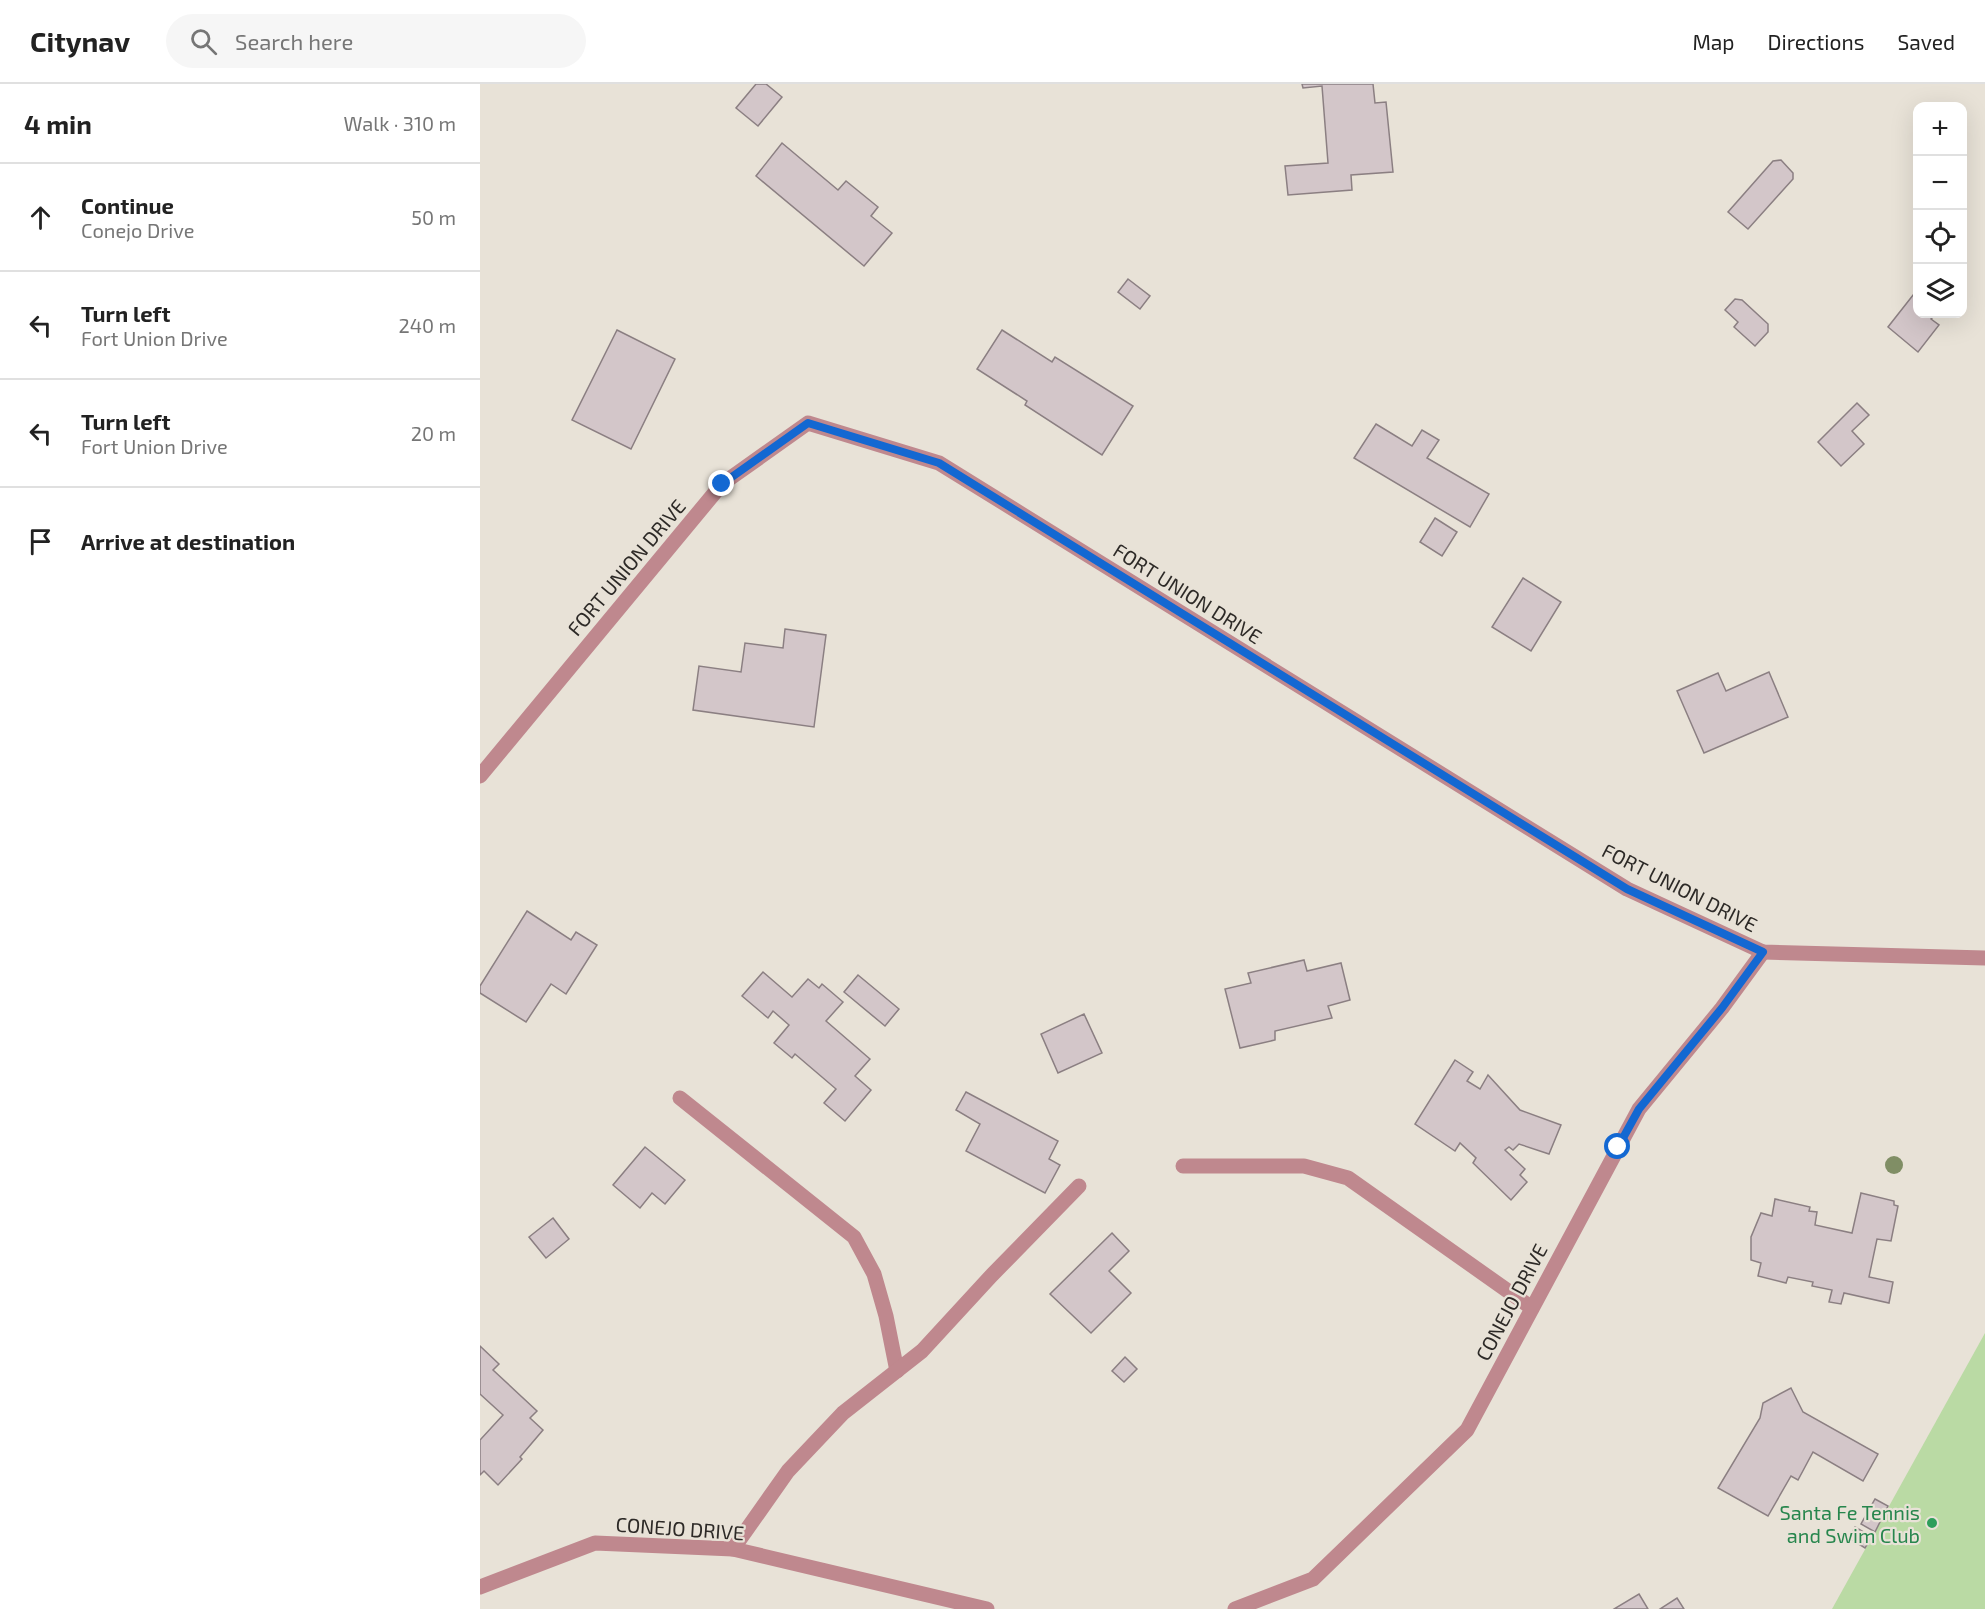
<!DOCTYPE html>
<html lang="en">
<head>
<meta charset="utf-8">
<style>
  :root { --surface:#fff; --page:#f6f6f6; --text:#222; --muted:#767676; --line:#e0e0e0 }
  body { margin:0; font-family:"Exo 2",sans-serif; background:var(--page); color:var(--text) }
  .controls { position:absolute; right:18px; top:18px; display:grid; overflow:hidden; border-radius:12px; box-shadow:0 6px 24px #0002 }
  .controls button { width:54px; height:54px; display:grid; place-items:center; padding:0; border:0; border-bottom:2px solid var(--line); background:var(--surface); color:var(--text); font:30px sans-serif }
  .stop { position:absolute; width:18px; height:18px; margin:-14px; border:4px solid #1368d2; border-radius:50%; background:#fff }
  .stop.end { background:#1368d2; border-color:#fff; box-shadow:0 2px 6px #0008 }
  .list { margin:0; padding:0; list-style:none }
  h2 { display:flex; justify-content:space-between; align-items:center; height:78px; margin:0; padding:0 24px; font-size:26px }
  h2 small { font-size:20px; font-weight:400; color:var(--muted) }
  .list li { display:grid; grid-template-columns:39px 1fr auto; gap:18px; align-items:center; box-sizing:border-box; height:108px; padding:0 24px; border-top:2px solid var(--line) }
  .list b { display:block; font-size:22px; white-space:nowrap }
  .list p { margin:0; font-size:20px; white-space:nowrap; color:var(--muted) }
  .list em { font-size:20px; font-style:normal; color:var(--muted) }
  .icon { flex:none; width:33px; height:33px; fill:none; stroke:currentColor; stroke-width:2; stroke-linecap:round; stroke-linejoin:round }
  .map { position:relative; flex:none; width:1505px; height:1525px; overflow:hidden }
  header { display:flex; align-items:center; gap:36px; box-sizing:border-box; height:84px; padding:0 30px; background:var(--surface); border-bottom:2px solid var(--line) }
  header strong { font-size:28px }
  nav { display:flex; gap:33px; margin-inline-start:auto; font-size:21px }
  .search { width:420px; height:54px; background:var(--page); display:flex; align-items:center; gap:15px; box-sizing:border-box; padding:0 21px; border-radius:33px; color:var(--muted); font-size:22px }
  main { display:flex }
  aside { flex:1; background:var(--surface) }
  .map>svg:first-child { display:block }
</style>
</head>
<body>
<header>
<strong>Citynav</strong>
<div class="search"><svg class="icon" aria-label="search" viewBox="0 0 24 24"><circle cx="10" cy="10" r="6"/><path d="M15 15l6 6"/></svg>Search here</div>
<nav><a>Map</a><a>Directions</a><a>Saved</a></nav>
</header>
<main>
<aside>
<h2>4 min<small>Walk · 310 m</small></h2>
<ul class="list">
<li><svg class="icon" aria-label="ahead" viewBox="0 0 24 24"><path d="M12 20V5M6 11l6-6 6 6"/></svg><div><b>Continue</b><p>Conejo Drive</p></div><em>50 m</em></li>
<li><svg class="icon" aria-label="left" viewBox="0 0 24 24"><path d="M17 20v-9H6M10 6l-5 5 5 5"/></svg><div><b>Turn left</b><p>Fort Union Drive</p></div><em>240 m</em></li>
<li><svg class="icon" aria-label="left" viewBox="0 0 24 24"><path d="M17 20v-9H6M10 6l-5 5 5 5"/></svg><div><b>Turn left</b><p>Fort Union Drive</p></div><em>20 m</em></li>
<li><svg class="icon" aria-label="arrive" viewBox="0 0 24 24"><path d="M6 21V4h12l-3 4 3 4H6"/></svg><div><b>Arrive at destination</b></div></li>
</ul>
</aside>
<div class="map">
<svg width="1505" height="1525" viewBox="0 0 1505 1525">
  <rect width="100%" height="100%" fill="#e8e2d7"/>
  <polygon fill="#badaa4" points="1505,1249 1505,1525 1352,1525"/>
  <g fill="#d3c6c9" stroke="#8b7f82" stroke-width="1.5">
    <polygon points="276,0 286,0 302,13 278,42 256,24"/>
    <polygon points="822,0 893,0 895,19 906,18 913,88 871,91 872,106 808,111 805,82 848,79 842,2 823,4"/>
    <polygon points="302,59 358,106 366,97 398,123 391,132 412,149 384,182 276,92"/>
    <polygon points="1301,76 1313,89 1313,95 1268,145 1248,128 1293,77"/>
    <polygon points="648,195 670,212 660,225 638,208"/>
    <polygon points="1437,206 1438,230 1456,230 1451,235 1459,241 1438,268 1408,243"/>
    <polygon points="1255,215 1262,216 1288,240 1288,248 1275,262 1254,243 1258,238 1245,226"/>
    <polygon points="137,246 195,275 151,365 92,336"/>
    <polygon points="522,246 572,278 575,273 653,322 622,371 545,321 547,317 497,285"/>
    <polygon points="1377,319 1389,331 1372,347 1384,360 1361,382 1338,358"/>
    <polygon points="896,340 932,362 942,346 959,356 947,374 1009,410 990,443 874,374"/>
    <polygon points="955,434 977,448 962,472 940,458"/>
    <polygon points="1043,494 1081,518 1051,567 1012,543"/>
    <polygon points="305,545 346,551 334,643 213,626 219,582 261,588 265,559 303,564"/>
    <polygon points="1289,588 1308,633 1224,669 1197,607 1238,589 1246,607"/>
    <polygon points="47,827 91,856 96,848 117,861 86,910 71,900 46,938 0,909 0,902"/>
    <polygon points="824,876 827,887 861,879 870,916 848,922 852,934 795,947 795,956 760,964 745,905 771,899 768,889"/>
    <polygon points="283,888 312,913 328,895 339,904 342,900 363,918 346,937 390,975 375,992 391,1006 365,1037 344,1019 356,1005 315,970 312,974 294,959 309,941 293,927 288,934 262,912"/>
    <polygon points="378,891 419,925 405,942 364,908"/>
    <polygon points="604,930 622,969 578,989 561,950"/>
    <polygon points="975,976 993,988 987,997 1000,1005 1008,991 1040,1026 1081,1041 1069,1070 1039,1060 1033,1066 1029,1063 1025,1066 1045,1085 1040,1091 1047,1098 1031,1116 993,1079 996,1074 980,1059 975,1067 935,1040"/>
    <polygon points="486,1008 578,1057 569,1075 580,1081 565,1109 486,1067 500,1040 476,1026"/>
    <polygon points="165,1063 205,1096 185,1120 172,1109 160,1124 133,1101"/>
    <polygon points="1381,1109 1414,1117 1414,1121 1418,1122 1411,1157 1397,1155 1389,1193 1413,1198 1409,1219 1364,1209 1361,1220 1349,1218 1352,1206 1332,1202 1333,1198 1308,1193 1306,1199 1278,1192 1281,1179 1271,1176 1271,1153 1281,1129 1292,1132 1295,1115 1330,1123 1329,1127 1337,1128 1335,1141 1372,1149"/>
    <polygon points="73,1134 89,1155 66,1174 49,1153"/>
    <polygon points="632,1149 649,1167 629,1187 651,1209 611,1249 570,1210"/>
    <polygon points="0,1262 19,1280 13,1286 57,1327 50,1334 63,1346 40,1373 42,1375 18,1401 4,1387 0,1391 0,1356 23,1331 0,1310"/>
    <polygon points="645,1273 657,1285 644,1298 632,1287"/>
    <polygon points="1311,1304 1323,1328 1398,1370 1383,1397 1333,1368 1318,1396 1311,1392 1288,1432 1238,1404 1280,1334 1283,1319"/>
    <polygon points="1395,1415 1408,1422 1395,1448 1381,1440"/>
    <polygon points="1375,1443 1392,1453 1385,1464 1369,1454"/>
    <polygon points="1159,1510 1168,1525 1134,1525"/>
    <polygon points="1197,1514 1204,1525 1180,1525"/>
  </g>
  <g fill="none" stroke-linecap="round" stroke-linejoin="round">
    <g stroke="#bf888e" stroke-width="15">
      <polyline points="0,692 242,400 328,339 459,379 1147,805 1283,868 1505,874"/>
      <polyline points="200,1014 374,1153 394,1190 406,1232 417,1287"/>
      <polyline points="703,1082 824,1082 868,1094 1052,1224"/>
      <polyline points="253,1465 308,1387 363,1329 442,1267 512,1191 599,1102"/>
      <polyline points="0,1503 115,1459 253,1465 507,1525"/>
      <polyline points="755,1525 833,1495 987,1346 1159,1025 1242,924 1283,868"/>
    </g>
  </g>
  <circle fill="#808e65" cx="1414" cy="1081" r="9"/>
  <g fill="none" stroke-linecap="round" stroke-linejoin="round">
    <polyline stroke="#1368d2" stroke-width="8" points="242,400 328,339 459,379 1147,805 1283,868 1242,924 1159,1025 1138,1063"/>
  </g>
  <circle fill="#2e9e5b" stroke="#e8e2d7" stroke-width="2" cx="1452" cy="1439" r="6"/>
  <g text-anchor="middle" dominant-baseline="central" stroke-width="4.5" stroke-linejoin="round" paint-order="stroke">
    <g font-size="20" fill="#2d2a27" stroke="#e8e2d7">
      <text transform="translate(146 483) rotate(-50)">FORT UNION DRIVE</text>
      <text transform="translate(708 509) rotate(32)">FORT UNION DRIVE</text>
      <text transform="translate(1200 803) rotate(27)">FORT UNION DRIVE</text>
      <text transform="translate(1031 1218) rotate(-62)">CONEJO DRIVE</text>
      <text transform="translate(200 1444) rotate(4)">CONEJO DRIVE</text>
    </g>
    <g font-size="20" fill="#27864d" stroke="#e8e2d7" text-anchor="end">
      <text x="1440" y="1428">Santa Fe Tennis<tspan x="1440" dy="23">and Swim Club</tspan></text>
    </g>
  </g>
</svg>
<div class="controls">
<button>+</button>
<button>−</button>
<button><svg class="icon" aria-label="locate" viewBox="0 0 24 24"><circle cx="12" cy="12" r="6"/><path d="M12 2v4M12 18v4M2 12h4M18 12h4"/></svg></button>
<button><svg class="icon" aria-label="layers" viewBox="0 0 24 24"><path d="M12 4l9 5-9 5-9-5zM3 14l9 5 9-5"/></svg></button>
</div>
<div class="stop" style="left:1138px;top:1063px"></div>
<div class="stop end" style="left:242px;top:400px"></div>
</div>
</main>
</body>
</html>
